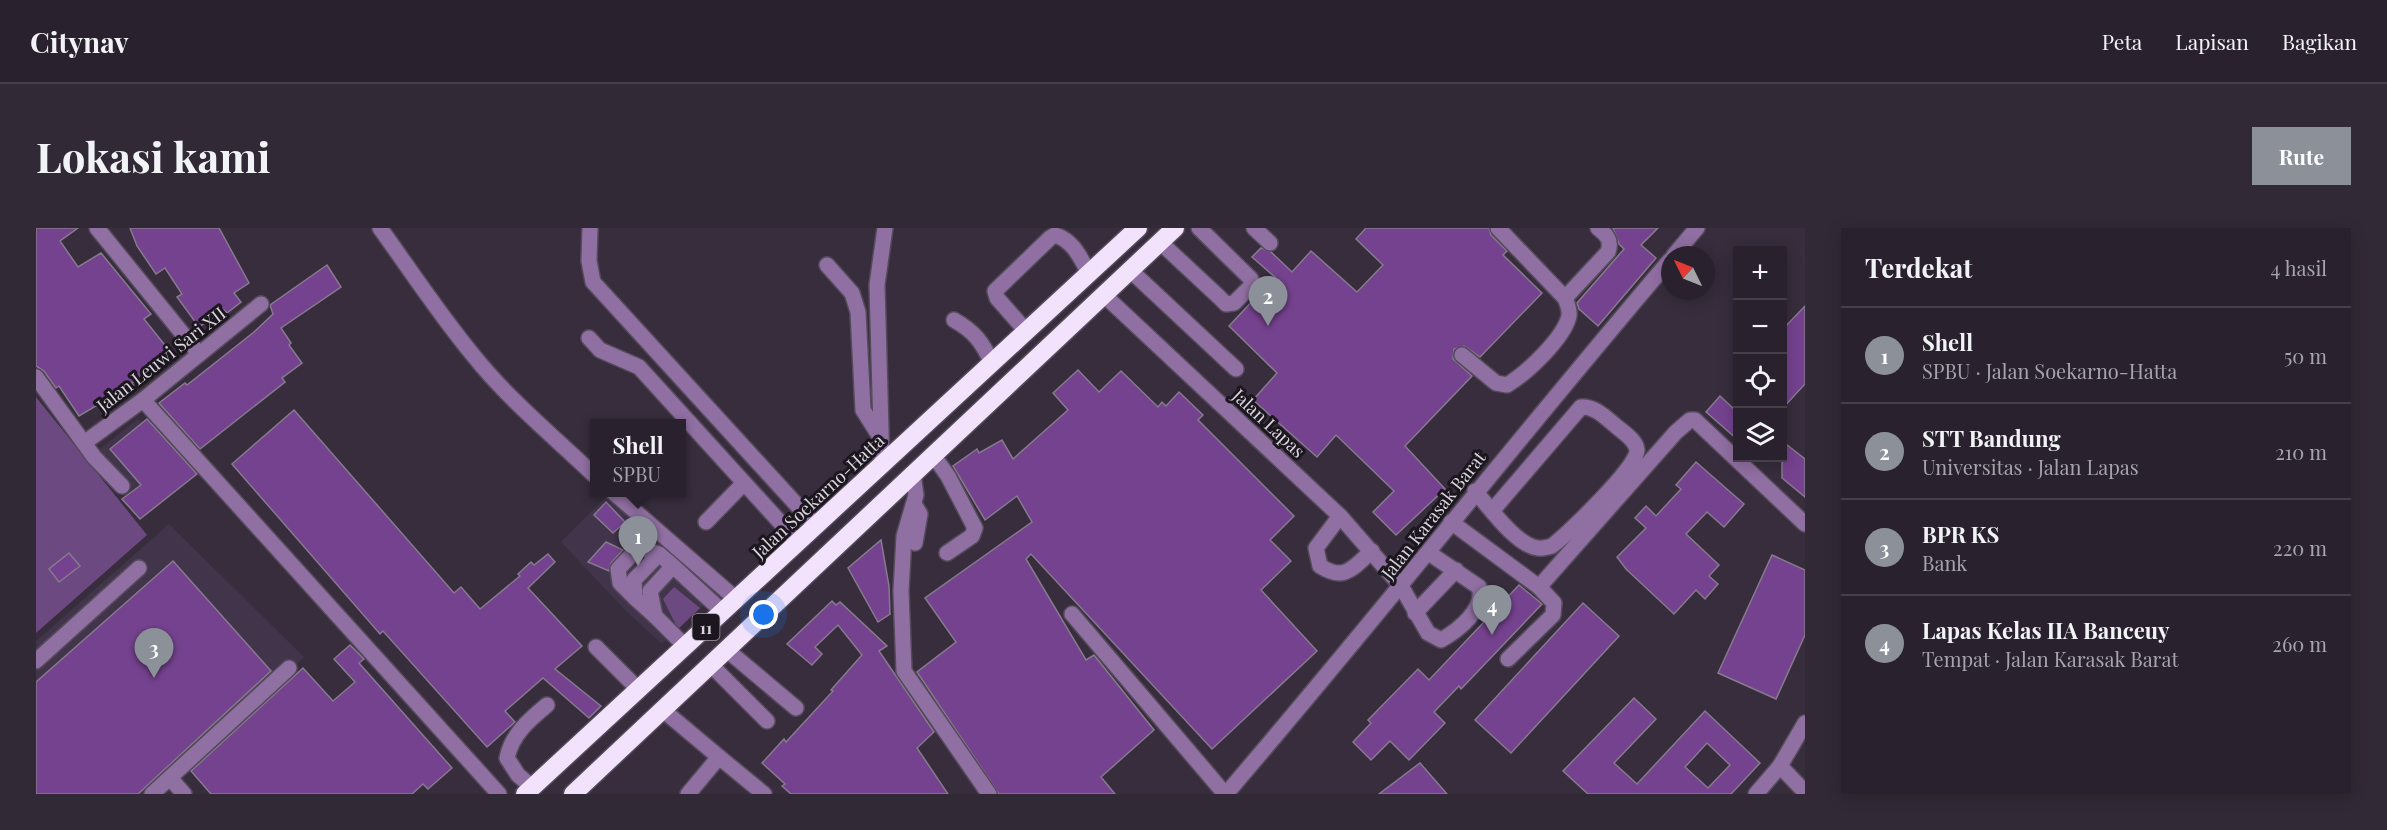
<!DOCTYPE html>
<html lang="id">
<head>
<meta charset="utf-8">
<style>
  :root { --surface:#29222e; --page:#312a36; --text:#f1f3f6; --muted:#a5a4aa; --line:#453f4a; --accent:#8c9099 }
  body { margin:0; font-family:"Playfair Display",serif; background:var(--page); color:var(--text) }
  .controls { position:absolute; right:18px; top:18px; display:grid; overflow:hidden; border-radius:0px; box-shadow:0 3px 15px #0003 }
  .controls button { width:54px; height:54px; display:grid; place-items:center; padding:0; border:0; border-bottom:2px solid var(--line); background:var(--surface); color:var(--text); font:30px sans-serif }
  .compass { position:absolute; left:1625px; top:18px; width:54px; height:54px; border-radius:50%; background:var(--surface); box-shadow:0 3px 15px #0003; rotate:313deg }
  .you { position:absolute; left:728px; top:387px; width:21px; height:21px; margin:-15px; border:4px solid #fff; border-radius:50%; background:#1a73e8; box-shadow:0 0 0 9px #1a73e833 }
  .badge { display:grid; place-items:center; width:39px; height:39px; border-radius:50%; background:var(--accent); color:#fff; font-size:20px; font-weight:700 }
  .pin { position:absolute; translate:-50% -50px; filter:drop-shadow(0 2px 3px #0008) }
  .pin::after { content:''; position:absolute; top:32px; width:21px; height:18px; background:inherit; clip-path:polygon(0 0,100% 0,50% 100%) }
  .popup { position:absolute; left:554px; top:191px; width:96px; height:78px; box-sizing:border-box; display:grid; place-content:center; border-radius:0px; background:var(--surface); filter:drop-shadow(0 2px 4px #0005); font-size:20px; white-space:nowrap; color:var(--muted) }
  .popup b { font-size:22px; color:var(--text) }
  .popup::after { content:''; position:absolute; left:50%; top:100%; margin-left:-12px; border:12px solid transparent; border-top-color:var(--surface) }
  .list { margin:0; padding:0; list-style:none }
  h2 { display:flex; justify-content:space-between; align-items:center; height:78px; margin:0; padding:0 24px; font-size:26px }
  h2 small { font-size:20px; font-weight:400; color:var(--muted) }
  .list li { display:grid; grid-template-columns:39px 1fr auto; gap:18px; align-items:center; box-sizing:border-box; height:96px; padding:0 24px; border-top:2px solid var(--line) }
  .list b { display:block; font-size:22px; white-space:nowrap }
  .list p { margin:0; font-size:20px; white-space:nowrap; color:var(--muted) }
  .list em { font-size:20px; font-style:normal; color:var(--muted) }
  .icon { flex:none; width:33px; height:33px; fill:none; stroke:currentColor; stroke-width:2; stroke-linecap:round; stroke-linejoin:round }
  .map { position:relative; flex:none; width:1769px; height:566px; overflow:hidden; border-radius:0px }
  header { display:flex; align-items:center; gap:36px; box-sizing:border-box; height:84px; padding:0 30px; background:var(--surface); border-bottom:2px solid var(--line) }
  header strong { font-size:28px }
  nav { display:flex; gap:33px; margin-inline-start:auto; font-size:21px }
  .intro { display:flex; align-items:center; justify-content:space-between; box-sizing:border-box; height:144px; padding:0 36px }
  h1 { margin:0; font-size:42px }
  .button { padding:15px 27px; border-radius:0px; background:var(--accent); color:#fff; font-size:21px; font-weight:700 }
  main { display:flex; gap:36px; padding:0 36px }
  aside { flex:1; background:var(--surface); border-radius:0px; box-shadow:0 3px 15px #0003 }
  .map>svg:first-child { display:block }
</style>
</head>
<body>
<header>
<strong>Citynav</strong>
<nav><a>Peta</a><a>Lapisan</a><a>Bagikan</a></nav>
</header>
<div class="intro"><h1>Lokasi kami</h1><a class="button">Rute</a></div>
<main>
<div class="map">
<svg width="1769" height="566" viewBox="0 0 1769 566">
  <rect width="100%" height="100%" fill="#372d3d"/>
  <g fill="#42344a">
    <polygon points="102,191 148,242 105,288 53,229"/>
    <polygon points="573,266 683,363 626,416 590,383 525,314"/>
    <polygon points="133,296 268,429 127,566 0,566 0,413"/>
  </g>
  <g fill="#6d4981">
    <polygon points="0,169 111,307 0,405"/>
    <polygon points="638,359 664,380 642,401 627,371"/>
  </g>
  <g fill="#75428f" stroke="#867a8d" stroke-width="1.5" fill-rule="evenodd">
    <polygon points="0,0 42,0 24,13 42,39 65,25 115,86 108,91 132,121 130,123 133,126 96,155 98,158 86,165 85,163 43,188 23,158 20,160 8,143 0,138"/>
    <polygon points="94,0 183,0 213,55 198,65 205,74 191,85 188,82 163,99 141,69 146,66 129,40 120,46 101,18"/>
    <polygon points="1330,0 1453,0 1455,7 1471,23 1467,27 1506,65 1444,129 1428,118 1418,121 1417,131 1436,148 1369,218 1409,261 1360,307 1337,284 1358,263 1300,207 1281,229 1217,172 1241,145 1193,98 1239,49 1216,29 1225,20 1235,24 1256,44 1275,23 1321,64 1347,37 1320,11"/>
    <polygon points="1577,0 1622,0 1605,17 1620,30 1562,98 1543,81 1541,75 1588,21 1583,16"/>
    <polygon points="291,37 305,59 245,100 255,115 253,117 266,135 246,150 249,154 164,221 123,175 149,155 151,157 218,104 237,86 234,77"/>
    <polygon points="1769,78 1769,156 1746,181 1746,102"/>
    <polygon points="1042,142 1063,164 1085,143 1122,179 1126,174 1130,178 1143,164 1167,187 1162,192 1258,288 1234,312 1255,333 1225,362 1281,423 1176,521 995,326 990,331 1050,432 1058,427 1118,502 1065,549 1079,566 963,566 881,444 920,414 889,370 996,294 981,268 949,292 917,238 941,221 943,225 966,212 977,231 1032,182 1017,165"/>
    <polygon points="1684,168 1701,184 1701,211 1670,184"/>
    <polygon points="258,182 418,365 425,359 444,381 484,348 482,346 495,334 498,337 512,326 519,334 492,360 546,418 519,441 565,478 553,490 507,450 469,483 479,494 451,519 347,403 344,406 196,236"/>
    <polygon points="111,191 161,246 104,291 86,271 105,257 74,221"/>
    <polygon points="1746,213 1769,231 1769,269 1746,250"/>
    <polygon points="1660,234 1708,276 1688,299 1671,284 1650,306 1683,337 1673,348 1682,356 1669,371 1660,362 1638,386 1590,341 1581,329 1610,300 1599,290 1610,278 1620,288 1645,261 1640,257"/>
    <polygon points="570,274 589,294 577,305 558,287"/>
    <polygon points="845,312 853,358 854,386 842,394 812,340"/>
    <polygon points="570,314 587,322 575,335 573,343 552,334"/>
    <polygon points="33,325 44,338 23,354 13,341"/>
    <polygon points="1736,327 1769,342 1769,407 1740,471 1682,445"/>
    <polygon points="137,333 235,443 102,566 0,566 0,454"/>
    <polygon points="1483,357 1506,376 1425,461 1423,458 1398,484 1409,495 1373,532 1354,513 1335,532 1317,514 1335,495 1332,492 1382,441 1393,452"/>
    <polygon points="796,373 800,377 804,374 851,418 843,423 898,504 881,520 912,566 755,566 746,558 749,556 726,535 748,511 750,514 797,463 795,462 826,427 802,397 779,419 786,426 776,437 751,416"/>
    <polygon points="1547,375 1583,408 1475,525 1439,492"/>
    <polygon points="314,417 328,431 323,435 416,540 392,561 387,556 376,566 175,566 155,543 267,440 297,473 319,454 298,431"/>
    <path d="M1598,470l22,21 -42,44 23,21 68,-73 55,52 -29,31h-143l-25,-23zM1671,515l23,22 -22,23 -23,-21z"/>
    <polygon points="1384,535 1411,566 1343,566"/>
  </g>
  <g fill="none" stroke-linecap="round" stroke-linejoin="round">
    <g stroke="#544b5a" stroke-width="18">
      <g id="minor">
        <polyline points="61,0 163,126"/>
        <path d="M344,0c31,43 59,86 93,127 35,44 80,81 121,120"/>
        <polyline points="554,0 553,33 557,54 780,298"/>
        <polyline points="1218,0 1234,15"/>
        <polyline points="1124,14 1183,69 1190,76 1198,75 1216,57 1215,51 1163,0"/>
        <polyline points="1638,27 1661,0"/>
        <polyline points="791,37 816,65 822,84 827,182 844,209"/>
        <polyline points="1094,42 1200,141"/>
        <path d="M1068,67l236,221 61,70 27,47 13,7c18,-10 45,-32 38,-53l-50,-34"/>
        <path d="M1529,70l43,-46c4,-12 -1,-17 -10,-24"/>
        <path d="M918,92c21,12 28,22 38,43"/>
        <path d="M991,104l-30,-34 -2,-7 55,-53 5,-3c18,5 26,24 34,38"/>
        <polyline points="553,110 564,122 603,139 762,314"/>
        <path d="M1426,127l34,28 11,2c20,-12 57,-47 62,-69 1,-6 -2,-13 -4,-18l-67,-70"/>
        <polyline points="0,149 58,229 86,258"/>
        <polyline points="107,172 463,566"/>
        <polyline points="48,215 107,172 225,76"/>
        <polyline points="897,227 912,248 939,300 936,308 911,325"/>
        <polyline points="846,238 841,57 849,0"/>
        <polyline points="877,246 880,267 868,308 865,363 868,443 953,566"/>
        <path d="M1439,263c14,16 42,55 63,57 4,1 10,-1 14,-2 15,-12 87,-80 85,-96 -1,-10 -13,-17 -21,-24 -10,-8 -21,-20 -35,-19l-89,104"/>
        <polyline points="577,264 700,371"/>
        <polyline points="878,276 884,286 879,315"/>
        <path d="M1304,288l-24,32 4,18c25,16 32,2 52,-15"/>
        <polyline points="670,294 708,255"/>
        <polyline points="1415,294 1503,359 1640,204 1654,192 1659,192 1769,296"/>
        <polyline points="599,370 584,355 582,341 603,319 623,326"/>
        <polyline points="1379,385 1420,342"/>
        <polyline points="1036,386 1189,566"/>
        <polyline points="619,388 599,370 598,352 623,326 637,338"/>
        <polyline points="649,418 619,388 614,363 637,338 687,384"/>
        <polyline points="560,419 602,461"/>
        <polyline points="691,422 760,480"/>
        <polyline points="1472,431 1517,387 1518,375 1503,359"/>
        <polyline points="0,433 103,340"/>
        <polyline points="675,437 731,493"/>
        <polyline points="627,482 683,529 652,566"/>
        <polyline points="683,529 728,566"/>
        <polyline points="1744,538 1769,564"/>
        <polyline points="134,550 148,566"/>
        <path d="M496,559l-14,-12 -11,-17c5,-24 22,-38 40,-53"/>
        <polyline points="116,566 253,440"/>
        <path d="M1190,566c151,-176 294,-358 444,-534"/>
        <polyline points="1720,566 1744,538 1769,495"/>
      </g>
    </g>
    <g stroke="#544b5a" stroke-width="21">
      <g id="highway">
        <polyline points="489,566 1102,0"/>
        <polyline points="537,566 1139,0"/>
      </g>
    </g>
    <use href="#minor" stroke="#906fa2" stroke-width="15"/>
    <use href="#highway" stroke="#f2e2fc" stroke-width="18"/>
  </g>
  <g text-anchor="middle" dominant-baseline="central" stroke-width="6" stroke-linejoin="round" paint-order="stroke">
    <rect fill="#1c171e" stroke="#a19ba4" stroke-width="1.5" x="656.5" y="386" width="27" height="26" rx="4.5"/>
    <g font-size="16" font-weight="bold" fill="#dad4de">
      <text x="670" y="399">11</text>
    </g>
    <g font-size="18" fill="#dad4de" stroke="#1c171e">
      <text transform="translate(125 131) rotate(-38)">Jalan Leuwi Sari XII</text>
      <text transform="translate(1233 195) rotate(43)">Jalan Lapas</text>
      <text transform="translate(782 268) rotate(-43)">Jalan Soekarno-Hatta</text>
      <text transform="translate(1397 287) rotate(-52)">Jalan Karasak Barat</text>
    </g>
  </g>
</svg>
<div class="controls">
<button>+</button>
<button>−</button>
<button><svg class="icon" aria-label="locate" viewBox="0 0 24 24"><circle cx="12" cy="12" r="6"/><path d="M12 2v4M12 18v4M2 12h4M18 12h4"/></svg></button>
<button><svg class="icon" aria-label="layers" viewBox="0 0 24 24"><path d="M12 4l9 5-9 5-9-5zM3 14l9 5 9-5"/></svg></button>
</div>
<svg class="compass" viewBox="-18 -18 36 36"><path d="M0-13l5 13h-10z" fill="#e53935"/><path d="M0 13l5-13h-10z" fill="#a5a4aa"/></svg>
<div class="you"></div>
<div class="pin badge" style="left:602px;top:338px">1</div>
<div class="popup"><b>Shell</b>SPBU</div>
<div class="pin badge" style="left:1232px;top:98px">2</div>
<div class="pin badge" style="left:118px;top:450px">3</div>
<div class="pin badge" style="left:1456px;top:407px">4</div>
</div>
<aside>
<h2>Terdekat<small>4 hasil</small></h2>
<ul class="list">
<li><span class="badge">1</span><div><b>Shell</b><p>SPBU · Jalan Soekarno-Hatta</p></div><em>50 m</em></li>
<li><span class="badge">2</span><div><b>STT Bandung</b><p>Universitas · Jalan Lapas</p></div><em>210 m</em></li>
<li><span class="badge">3</span><div><b>BPR KS</b><p>Bank</p></div><em>220 m</em></li>
<li><span class="badge">4</span><div><b>Lapas Kelas IIA Banceuy</b><p>Tempat · Jalan Karasak Barat</p></div><em>260 m</em></li>
</ul>
</aside>
</main>
</body>
</html>
